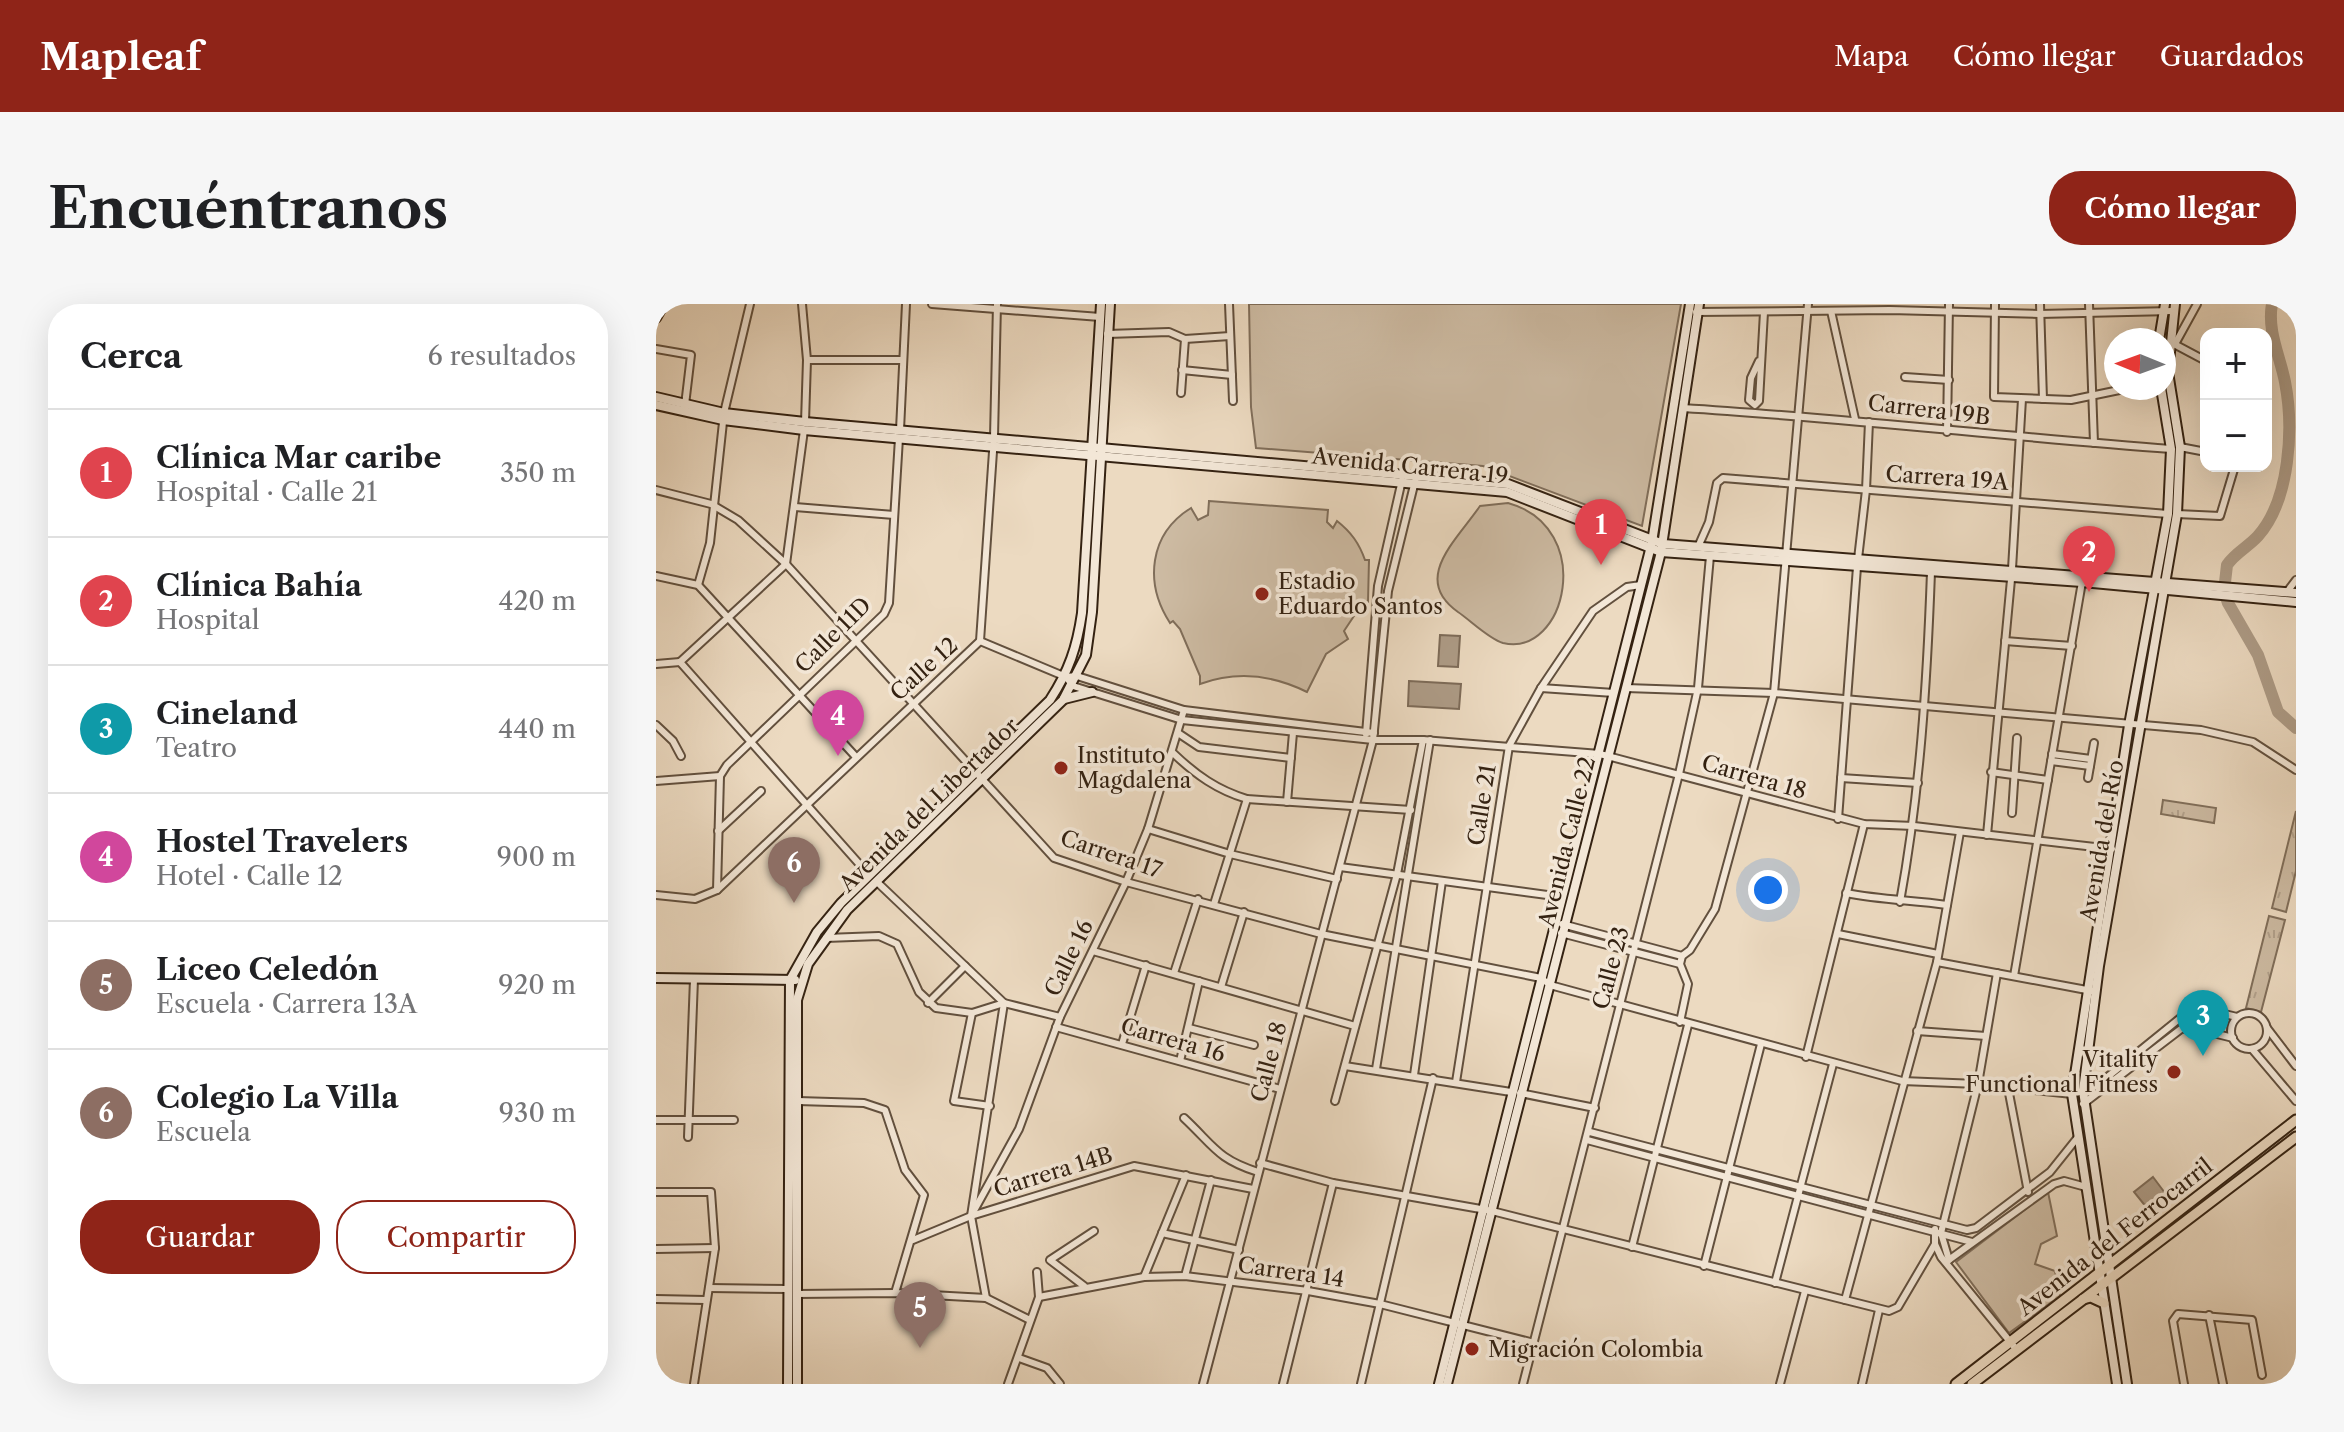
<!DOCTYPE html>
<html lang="es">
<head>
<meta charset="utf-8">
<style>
  :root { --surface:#fff; --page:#f6f6f6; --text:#202124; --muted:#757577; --line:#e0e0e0; --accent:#8f2418 }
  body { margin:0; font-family:"Libre Caslon Text",serif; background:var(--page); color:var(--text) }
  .controls { position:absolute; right:24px; top:24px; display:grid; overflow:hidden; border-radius:16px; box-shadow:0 8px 32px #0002 }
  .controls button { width:72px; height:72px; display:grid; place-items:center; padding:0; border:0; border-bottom:2px solid var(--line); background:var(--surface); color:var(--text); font:40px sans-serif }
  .compass { position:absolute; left:1448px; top:24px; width:72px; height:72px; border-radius:50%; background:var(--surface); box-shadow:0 8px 32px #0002; rotate:271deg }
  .you { position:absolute; left:1112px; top:586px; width:28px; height:28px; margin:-20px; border:6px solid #fff; border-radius:50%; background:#1a73e8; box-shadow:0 0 0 12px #1a73e833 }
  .badge { display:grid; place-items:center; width:52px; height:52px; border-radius:50%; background:var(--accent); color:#fff; font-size:26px; font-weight:700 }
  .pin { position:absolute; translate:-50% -66px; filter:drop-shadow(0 2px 4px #0008) }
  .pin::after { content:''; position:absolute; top:42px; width:28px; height:24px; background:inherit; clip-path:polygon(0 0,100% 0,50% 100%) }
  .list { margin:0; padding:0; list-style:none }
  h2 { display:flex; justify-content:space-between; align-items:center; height:104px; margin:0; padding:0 32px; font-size:34px }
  h2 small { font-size:26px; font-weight:400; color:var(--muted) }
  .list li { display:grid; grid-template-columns:52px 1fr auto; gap:24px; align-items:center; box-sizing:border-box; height:128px; padding:0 32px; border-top:2px solid var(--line) }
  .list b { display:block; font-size:30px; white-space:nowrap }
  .list p { margin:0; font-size:26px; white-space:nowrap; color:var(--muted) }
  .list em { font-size:26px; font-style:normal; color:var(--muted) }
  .actions { display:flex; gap:16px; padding:24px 32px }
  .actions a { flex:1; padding:18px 0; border:2px solid var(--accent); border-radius:32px; text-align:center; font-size:28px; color:var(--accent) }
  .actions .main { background:var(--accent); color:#fff }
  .map { position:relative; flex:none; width:1640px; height:1080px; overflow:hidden; border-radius:32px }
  header { display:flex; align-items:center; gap:48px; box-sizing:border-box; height:112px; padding:0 40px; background:var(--accent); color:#fff }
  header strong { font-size:38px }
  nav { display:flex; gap:44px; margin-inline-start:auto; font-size:28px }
  .intro { display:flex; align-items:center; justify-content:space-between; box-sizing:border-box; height:192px; padding:0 48px }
  h1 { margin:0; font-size:56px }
  .button { padding:20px 36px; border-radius:32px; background:var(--accent); color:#fff; font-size:28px; font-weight:700 }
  main { display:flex; gap:48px; padding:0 48px }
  aside { flex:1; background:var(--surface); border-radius:32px; box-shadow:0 8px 32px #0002 }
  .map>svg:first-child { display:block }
</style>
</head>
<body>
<header>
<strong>Mapleaf</strong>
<nav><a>Mapa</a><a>Cómo llegar</a><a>Guardados</a></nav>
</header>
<div class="intro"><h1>Encuéntranos</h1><a class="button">Cómo llegar</a></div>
<main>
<aside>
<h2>Cerca<small>6 resultados</small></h2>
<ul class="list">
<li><span class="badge" style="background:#e0444e">1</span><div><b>Clínica Mar caribe</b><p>Hospital · Calle 21</p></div><em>350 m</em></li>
<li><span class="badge" style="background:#e0444e">2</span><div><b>Clínica Bahía</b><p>Hospital</p></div><em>420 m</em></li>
<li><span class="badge" style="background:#0f9aa8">3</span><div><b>Cineland</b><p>Teatro</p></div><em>440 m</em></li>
<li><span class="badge" style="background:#d1479c">4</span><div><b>Hostel Travelers</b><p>Hotel · Calle 12</p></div><em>900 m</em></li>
<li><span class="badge" style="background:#8d6e63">5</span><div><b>Liceo Celedón</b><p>Escuela · Carrera 13A</p></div><em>920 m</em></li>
<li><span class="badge" style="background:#8d6e63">6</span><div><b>Colegio La Villa</b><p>Escuela</p></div><em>930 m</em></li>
</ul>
<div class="actions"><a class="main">Guardar</a><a>Compartir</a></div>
</aside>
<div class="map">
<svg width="1640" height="1080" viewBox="0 0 1640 1080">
  <defs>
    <pattern id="park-tufts" width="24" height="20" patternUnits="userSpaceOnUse" patternTransform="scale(2)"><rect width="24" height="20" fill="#cdbba3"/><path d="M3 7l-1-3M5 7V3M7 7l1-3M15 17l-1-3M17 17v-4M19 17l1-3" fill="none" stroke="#b1a08b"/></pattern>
  </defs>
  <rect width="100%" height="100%" fill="#ecdac1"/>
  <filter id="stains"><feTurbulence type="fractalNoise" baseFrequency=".0025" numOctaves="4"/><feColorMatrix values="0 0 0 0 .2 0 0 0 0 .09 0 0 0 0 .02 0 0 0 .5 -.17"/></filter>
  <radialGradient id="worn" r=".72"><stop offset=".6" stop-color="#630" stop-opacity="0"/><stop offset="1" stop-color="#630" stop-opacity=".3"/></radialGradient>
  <g fill="#cdbba3" stroke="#806e5a" stroke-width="2">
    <polygon points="593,0 1025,0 986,222 827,162 600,144 595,103"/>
    <path d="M553,197l119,9 -1,12 6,6 4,-7c14,11 22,22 28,39h4l-1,42 -4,-1 -20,30 4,8 -22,15 -19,38c-34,-17 -71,-21 -107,-8v-8l-20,-47 -7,-8 -3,2c-26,-40 -21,-89 21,-115l7,12 10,-5z"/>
    <path d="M852,199c89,25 58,155 -5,140 -14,-4 -33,-23 -45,-31 -47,-33 -2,-71 22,-106z"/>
    <polygon points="1392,888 1401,932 1385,940 1379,960 1399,967 1404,992 1353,1029 1300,958"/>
  </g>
  <g fill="url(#park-tufts)" stroke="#806e5a" stroke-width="2">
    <polygon points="1507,496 1560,504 1558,519 1505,510"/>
    <polygon points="1640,507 1640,567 1630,608 1616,604"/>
    <polygon points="1613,612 1629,616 1605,708 1590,704"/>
  </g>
  <g fill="#ad9b86" stroke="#7d6b58" stroke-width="2">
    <polygon points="784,331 804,332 802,363 782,362"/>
    <polygon points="753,377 805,380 803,405 752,402"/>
    <polygon points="1497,873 1509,889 1491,904 1478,888"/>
  </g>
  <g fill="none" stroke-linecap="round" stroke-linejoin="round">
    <path stroke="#ad9b86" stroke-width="12" d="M1616,0c-5,27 8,52 13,78 9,46 5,118 -27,154 -10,11 -23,17 -31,29l-3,26 4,12 30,52 20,57 18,16"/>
    <g stroke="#62503e" stroke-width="10">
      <g id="street">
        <polyline points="146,0 151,56 149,118"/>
        <polyline points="276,0 444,13"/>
        <polyline points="573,0 577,97"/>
        <polyline points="1339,0 1338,93 1415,96 1473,84"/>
        <polyline points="1384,0 1387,95"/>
        <polyline points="1433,0 1438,139"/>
        <polyline points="1175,7 1199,115"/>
        <polyline points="1040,8 1234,6 1383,10 1516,7"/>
        <polyline points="451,30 513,28 529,35 574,32"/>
        <polyline points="1518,40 1550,57"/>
        <polyline points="1519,40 1541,0"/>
        <polyline points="0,45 35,51 29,101"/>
        <polyline points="151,56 247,56"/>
        <polyline points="1103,57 1095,74 1093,96 1099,101 1103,97 1108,8"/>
        <polyline points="526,66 576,71"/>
        <polyline points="1249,73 1293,76"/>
        <polyline points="525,89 529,35"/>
        <path d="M1027,104c163,10 325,29 488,41"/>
        <polyline points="244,126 250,0"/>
        <polyline points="1291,128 1293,0"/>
        <polyline points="1524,143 1550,148"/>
        <polyline points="0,186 55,200 82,216 130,260 398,554 470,578 665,630 885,674 894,681 1246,777 1322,780 1416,790"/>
        <polyline points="139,203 238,211"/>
        <polyline points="1521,210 1564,212 1579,162"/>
        <polyline points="1042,243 1053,218 1061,179 1067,174 1512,210"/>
        <polyline points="1202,255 1210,186 1213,118"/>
        <polyline points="0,272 42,281 200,453"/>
        <polyline points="42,281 54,239 68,109 94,0"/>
        <polyline points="1631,288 1640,276"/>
        <polyline points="324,337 410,373 421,372 528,406 718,429"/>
        <polyline points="1349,337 1416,342"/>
        <polyline points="24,358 213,571"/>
        <polyline points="24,358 130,260 148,126"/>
        <polyline points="0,360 24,358"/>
        <polyline points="410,373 417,382 526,416 717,436 767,436 944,450 1208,520 1258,522 1456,545"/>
        <polyline points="885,384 958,389"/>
        <polyline points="970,384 1118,389 1545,426 1597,438 1640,466"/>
        <polyline points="0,421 17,437 25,452"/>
        <polyline points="522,429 543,443 635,454"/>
        <polyline points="710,430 722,282 746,176"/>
        <path d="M517,449c23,22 44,37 74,46l164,11"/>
        <polyline points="1396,450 1435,455"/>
        <polyline points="1395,457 1434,462"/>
        <polyline points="1335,468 1392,476"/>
        <polyline points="1185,474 1262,479"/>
        <polyline points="1432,474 1438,439"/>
        <polyline points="0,477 64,472"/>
        <polyline points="631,498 637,429"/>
        <polyline points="1356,509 1361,434"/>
        <polyline points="1182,515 1201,263"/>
        <polyline points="492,525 574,550 681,575"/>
        <polyline points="62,527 105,487"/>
        <polyline points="1331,531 1356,265 1366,95"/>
        <polyline points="684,563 906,593"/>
        <polyline points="221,578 348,699 315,912 330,994"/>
        <polyline points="61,586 64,472 71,461 228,310 233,299 243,134"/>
        <path d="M1190,589c35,7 67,7 101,12"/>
        <polyline points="0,591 39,595 61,586 324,337 338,133 341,0"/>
        <path d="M1244,598c20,-110 27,-219 31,-330"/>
        <polyline points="558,600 591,495"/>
        <polyline points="906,620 1026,652"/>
        <polyline points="905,629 1024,660"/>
        <polyline points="1182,630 1282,650"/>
        <polyline points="170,634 223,632 241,640 263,688 280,704 316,709 348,699 404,713"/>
        <polyline points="437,647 699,722"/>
        <polyline points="1281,658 1436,687"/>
        <polyline points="518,669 542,595"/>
        <polyline points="1358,672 1426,278"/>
        <polyline points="565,683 588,608"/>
        <polyline points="272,699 309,662"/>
        <polyline points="316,709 298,797 334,802"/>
        <circle cx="1593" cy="727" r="18"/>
        <polyline points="1024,718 1032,680 1024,660 1026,652 1034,646 1059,605 1118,389 1152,0"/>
        <polyline points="400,723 624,785"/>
        <polyline points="533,724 598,741"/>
        <polyline points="1611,724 1640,762"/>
        <polyline points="1261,727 1330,732"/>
        <polyline points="466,740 490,661"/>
        <polyline points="1596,745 1640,797"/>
        <polyline points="1150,753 1208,520"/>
        <polyline points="524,757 543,677"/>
        <polyline points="689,762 855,788"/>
        <polyline points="720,765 774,436"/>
        <polyline points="758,771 786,577"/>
        <polyline points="800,778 853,442 885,384 937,307 971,283 985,281"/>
        <polyline points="1352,784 1372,888"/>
        <polyline points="1427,787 1444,779 1533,707 1548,705 1581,713"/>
        <polyline points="864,789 939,804"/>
        <polyline points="142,797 208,799 229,806 249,866 268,891 239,989"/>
        <polyline points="679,797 741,570 767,436"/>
        <polyline points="1427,800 1525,725 1537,724 1577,734"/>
        <path d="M528,814c30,28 33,41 74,54"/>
        <polyline points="0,816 78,816"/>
        <polyline points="934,828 1311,926 1320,924 1394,868 1422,833"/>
        <polyline points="32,833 38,675"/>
        <polyline points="931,836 1316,938"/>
        <polyline points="604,859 677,879 836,907 1233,1007 1242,1003 1279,940"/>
        <polyline points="0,888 55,888 59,944 38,1080"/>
        <polyline points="315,912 363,825 404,713 470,578 492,525 528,406"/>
        <polyline points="1279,925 1279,940 1285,953 1360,1045"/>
        <polyline points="506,929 583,946"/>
        <polyline points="257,936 315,912 478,862 597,885"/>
        <polyline points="976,943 1032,721"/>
        <polyline points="0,945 59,944"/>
        <polyline points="1293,956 1285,929 1322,780 1341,669"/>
        <polyline points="1290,958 1398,880 1408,877 1430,883"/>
        <polyline points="1048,962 1105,740"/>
        <polyline points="529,972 555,876"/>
        <polyline points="488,973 530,871"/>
        <polyline points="1119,979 1177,760"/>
        <polyline points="428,982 394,956 438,927"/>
        <polyline points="53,984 132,985"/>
        <polyline points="141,990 239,989 330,994 374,1016"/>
        <polyline points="383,993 488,973 529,972 652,987 724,1000 878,1039"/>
        <polyline points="0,995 49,996"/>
        <polyline points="1189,996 1281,658 1304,528"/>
        <polyline points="1553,1011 1567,1080"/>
        <polyline points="363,1054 391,1064 404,1080"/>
        <polyline points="0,1077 10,1080"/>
        <polyline points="352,1080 383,993 381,968"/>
        <polyline points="547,1080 717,436 732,287 759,177"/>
        <polyline points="627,1080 677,879"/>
        <polyline points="705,1080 777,774"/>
        <polyline points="867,1080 1023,470 1042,384 1054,252"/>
        <polyline points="1124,1080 1149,987"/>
        <polyline points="1206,1080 1223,1006"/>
        <polyline points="1528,1080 1517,1017 1522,1010 1596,1016 1606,1071"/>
      </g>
    </g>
    <g stroke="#342212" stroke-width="12">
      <g id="secondary">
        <polyline points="0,14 8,0"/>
        <polyline points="1503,36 1509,0"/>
        <polyline points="0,93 68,109 149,118 852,180 1007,240 1640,289"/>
        <polyline points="0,101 67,116 148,126 851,188 1005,248 1426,278 1640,298"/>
        <polyline points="408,395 436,388"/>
        <polyline points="0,674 139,676"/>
        <path d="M132,1080l2,-404 27,-48 24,-29 209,-203c19,-29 27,-53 32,-87l19,-309"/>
        <polyline points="141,1080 141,696 152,660 191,606 407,396 430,351 436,308 454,0"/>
        <polyline points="783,1080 996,238 1034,0"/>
        <polyline points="791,1080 1005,248 1043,0"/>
        <polyline points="1461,1080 1416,790 1473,421 1512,210 1515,145 1505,84"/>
        <polyline points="1471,1080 1427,787 1443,662 1521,210 1524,143 1512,68 1519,0"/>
      </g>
    </g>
    <g stroke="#342212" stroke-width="13">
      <g id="primary">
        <polyline points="1427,995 1435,993 1448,999"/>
        <polyline points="1300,1080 1640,816"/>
        <polyline points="1316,1080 1640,833"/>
      </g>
    </g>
    <use href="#street" stroke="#f3e7d7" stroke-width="6"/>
    <use href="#secondary" stroke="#f3e7d7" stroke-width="8"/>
    <use href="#primary" stroke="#ecdac1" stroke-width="9"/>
  </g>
  <g fill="#8f2418" stroke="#f3e7d7" stroke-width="3">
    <circle cx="606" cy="290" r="8"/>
    <circle cx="405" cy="464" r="8"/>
    <circle cx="1518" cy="768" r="8"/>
    <circle cx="816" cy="1045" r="8"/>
  </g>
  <g text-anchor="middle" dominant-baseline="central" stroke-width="7" stroke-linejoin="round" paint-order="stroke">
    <g font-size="22" fill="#342212" stroke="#f3e7d7">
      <text transform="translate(1273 106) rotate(7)">Carrera 19B</text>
      <text transform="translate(754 162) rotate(6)">Avenida Carrera 19</text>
      <text transform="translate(1291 174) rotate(4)">Carrera 19A</text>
      <text transform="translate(177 331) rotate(-45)">Calle 11D</text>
      <text transform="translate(268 365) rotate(-42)">Calle 12</text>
      <text transform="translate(1098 473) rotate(16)">Carrera 18</text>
      <text transform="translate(273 501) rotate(-44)">Avenida del Libertador</text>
      <text transform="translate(826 501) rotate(-81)">Calle 21</text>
      <text transform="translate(1446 537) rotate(-80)">Avenida del Río</text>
      <text transform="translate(911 538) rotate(-76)">Avenida Calle 22</text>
      <text transform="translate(455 550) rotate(19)">Carrera 17</text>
      <text transform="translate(413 654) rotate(-64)">Calle 16</text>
      <text transform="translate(955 664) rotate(-75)">Calle 23</text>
      <text transform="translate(517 736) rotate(16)">Carrera 16</text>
      <text transform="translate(613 758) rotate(-75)">Calle 18</text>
      <text transform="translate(397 868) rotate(-17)">Carrera 14B</text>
      <text transform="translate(1459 933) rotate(-38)">Avenida del Ferrocarril</text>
      <text transform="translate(635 968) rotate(8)">Carrera 14</text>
    </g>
    <g font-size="22" fill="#342212" stroke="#f3e7d7" text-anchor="start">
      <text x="622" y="277">Estadio<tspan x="622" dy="25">Eduardo Santos</tspan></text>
      <text x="421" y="451">Instituto<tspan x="421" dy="25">Magdalena</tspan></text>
      <text x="1502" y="755" text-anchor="end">Vitality<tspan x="1502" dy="25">Functional Fitness</tspan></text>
      <text x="832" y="1045">Migración Colombia</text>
    </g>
  </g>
  <rect width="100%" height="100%" filter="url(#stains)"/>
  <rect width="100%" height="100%" fill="url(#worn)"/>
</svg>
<div class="controls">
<button>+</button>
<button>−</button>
</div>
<svg class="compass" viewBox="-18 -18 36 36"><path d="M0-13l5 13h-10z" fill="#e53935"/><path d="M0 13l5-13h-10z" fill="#757577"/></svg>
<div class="you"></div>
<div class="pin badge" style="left:945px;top:261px;background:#e0444e">1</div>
<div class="pin badge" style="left:1433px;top:288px;background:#e0444e">2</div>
<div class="pin badge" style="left:1547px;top:752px;background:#0f9aa8">3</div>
<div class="pin badge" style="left:182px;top:452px;background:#d1479c">4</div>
<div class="pin badge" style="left:264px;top:1044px;background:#8d6e63">5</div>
<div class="pin badge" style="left:138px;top:599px;background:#8d6e63">6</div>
</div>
</main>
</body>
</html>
